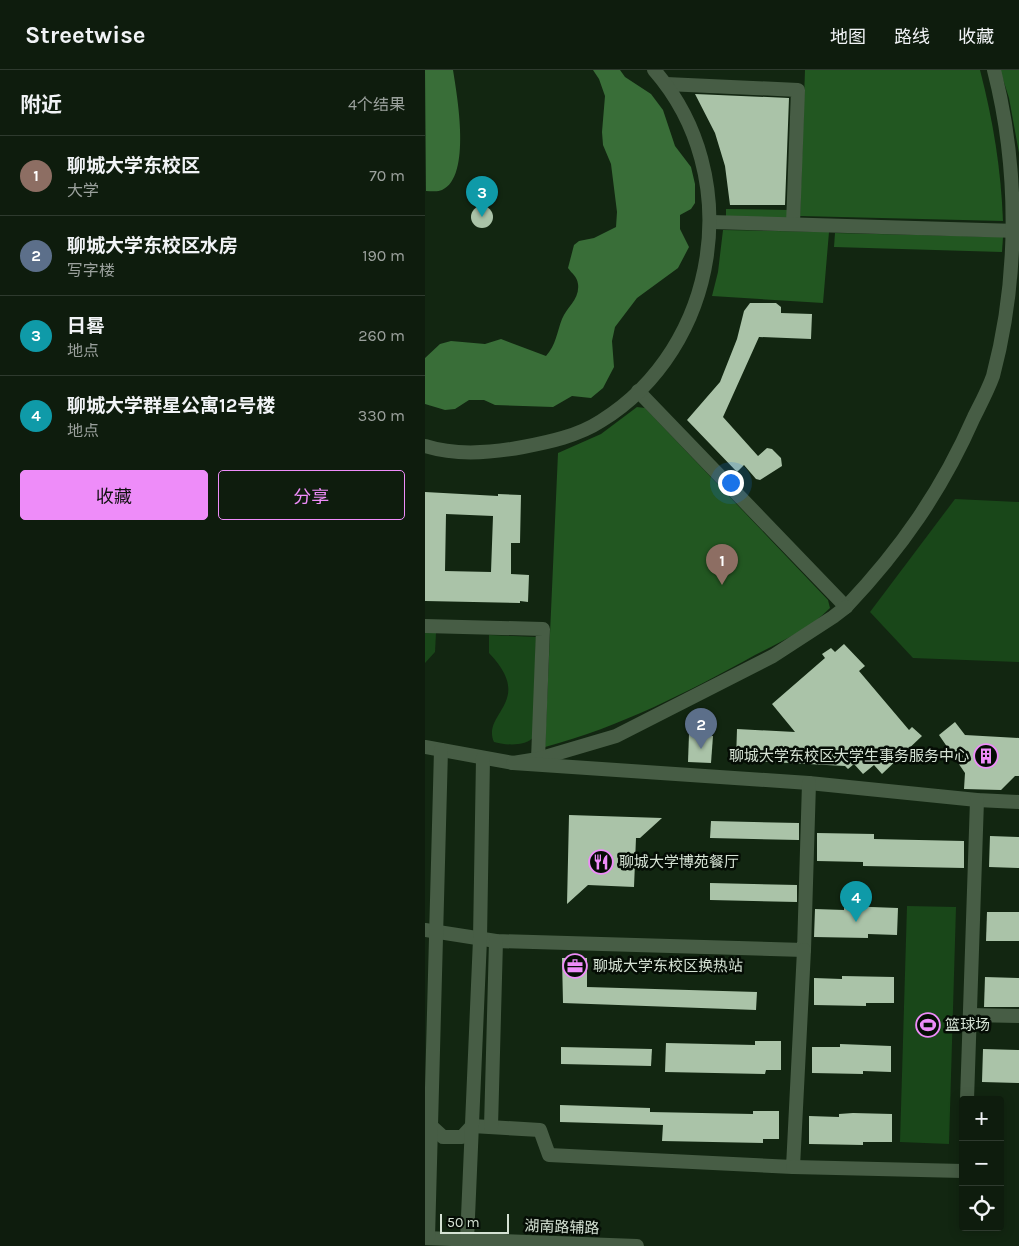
<!DOCTYPE html>
<html lang="zh">
<head>
<meta charset="utf-8">
<style>
  :root { --surface:#0e1c0d; --page:#1c291b; --text:#f1f3f6; --muted:#9ba19d; --line:#2e3a2e; --accent:#ee8cf9 }
  body { margin:0; font-family:Karla,"Noto Sans SC",sans-serif; background:var(--page); color:var(--text) }
  .controls { position:absolute; right:15px; bottom:15px; display:grid; overflow:hidden; border-radius:5px; box-shadow:0 2px 12px #0003 }
  .controls button { width:45px; height:45px; display:grid; place-items:center; padding:0; border:0; border-bottom:1px solid var(--line); background:var(--surface); color:var(--text); font:25px sans-serif }
  .scale { position:absolute; left:15px; bottom:12px; width:69px; box-sizing:border-box; padding-left:5px; border:2px solid #d5e2d4; border-top:0; font-size:14px; line-height:18px; white-space:nowrap; color:#d5e2d4; -webkit-text-stroke:4px #050d05; paint-order:stroke }
  .you { position:absolute; left:305px; top:412px; width:18px; height:18px; margin:-12px; border:4px solid #fff; border-radius:50%; background:#1a73e8; box-shadow:0 0 0 8px #1a73e833 }
  .badge { display:grid; place-items:center; width:32px; height:32px; border-radius:50%; background:var(--accent); color:#fff; font-size:16px; font-weight:700 }
  .pin { position:absolute; translate:-50% -41px; filter:drop-shadow(0 1px 2px #0008) }
  .pin::after { content:''; position:absolute; top:26px; width:18px; height:15px; background:inherit; clip-path:polygon(0 0,100% 0,50% 100%) }
  .list { margin:0; padding:0; list-style:none }
  h2 { display:flex; justify-content:space-between; align-items:center; height:65px; margin:0; padding:0 20px; font-size:21px }
  h2 small { font-size:16px; font-weight:400; color:var(--muted) }
  .list li { display:grid; grid-template-columns:32px 1fr auto; gap:15px; align-items:center; box-sizing:border-box; height:80px; padding:0 20px; border-top:1px solid var(--line) }
  .list b { display:block; font-size:19px; white-space:nowrap }
  .list p { margin:0; font-size:16px; white-space:nowrap; color:var(--muted) }
  .list em { font-size:16px; font-style:normal; color:var(--muted) }
  .actions { display:flex; gap:10px; padding:15px 20px }
  .actions a { flex:1; padding:11px 0; border:1px solid var(--accent); border-radius:5px; text-align:center; font-size:18px; color:var(--accent) }
  .actions .main { background:var(--accent); color:#111 }
  .icon { flex:none; width:28px; height:28px; fill:none; stroke:currentColor; stroke-width:2; stroke-linecap:round; stroke-linejoin:round }
  .map { position:relative; flex:none; width:594px; height:1176px; overflow:hidden }
  header { display:flex; align-items:center; gap:30px; box-sizing:border-box; height:70px; padding:0 25px; background:var(--surface); border-bottom:1px solid var(--line) }
  header strong { font-size:24px }
  nav { display:flex; gap:28px; margin-inline-start:auto; font-size:18px }
  main { display:flex }
  aside { flex:1; background:var(--surface) }
  .map>svg:first-child { display:block }
</style>
</head>
<body>
<header>
<strong>Streetwise</strong>
<nav><a>地图</a><a>路线</a><a>收藏</a></nav>
</header>
<main>
<aside>
<h2>附近<small>4个结果</small></h2>
<ul class="list">
<li><span class="badge" style="background:#8d6e63">1</span><div><b>聊城大学东校区</b><p>大学</p></div><em>70 m</em></li>
<li><span class="badge" style="background:#5c6f8a">2</span><div><b>聊城大学东校区水房</b><p>写字楼</p></div><em>190 m</em></li>
<li><span class="badge" style="background:#0f9aa8">3</span><div><b>日晷</b><p>地点</p></div><em>260 m</em></li>
<li><span class="badge" style="background:#0f9aa8">4</span><div><b>聊城大学群星公寓12号楼</b><p>地点</p></div><em>330 m</em></li>
</ul>
<div class="actions"><a class="main">收藏</a><a>分享</a></div>
</aside>
<div class="map">
<svg width="594" height="1176" viewBox="0 0 594 1176">
  <rect width="100%" height="100%" fill="#122611"/>
  <g fill="#194719">
    <polygon points="530,429 594,432 594,592 488,588 445,542"/>
    <polygon points="0,563 11,563 10,582 0,593"/>
    <path d="M64,565l47,2 -3,100c-6,10 -30,8 -39,5 -13,-29 42,-40 -5,-89z"/>
    <polygon points="482,836 531,837 524,1074 475,1072"/>
  </g>
  <g fill="#225721">
    <path d="M380,0h175c13,50 21,99 23,151l-203,-5z"/>
    <polygon points="575,0 594,0 594,83 584,28"/>
    <polygon points="301,139 364,140 363,150 301,149"/>
    <polygon points="298,160 404,162 398,233 287,226 293,202"/>
    <polygon points="410,163 578,167 577,182 409,177"/>
    <path d="M212,337l8,1 183,192 2,8c-20,21 -50,34 -75,47 -67,37 -135,72 -210,92l13,-294 43,-19z"/>
  </g>
  <g fill="#396e38">
    <path d="M0,0h28c4,25 19,107 -11,120 -4,2 -11,1 -16,1z"/>
    <path d="M168,0h27l5,7 26,17 12,16 12,36 16,21 4,17v19l-4,6 -11,6v14l9,18 -11,21 -41,30 -22,29 -3,14 2,26 -11,21 -12,10 -19,-2 -19,11 -58,-2 -11,-5h-15l-14,9 -10,1 -20,-6v-46l15,-14 11,-3 34,3 16,-5 45,17c10,-11 11,-24 16,-37 5,-12 18,-20 16,-35 -1,-8 -6,-10 -10,-16l6,-23 5,-4 15,-3 22,-11 1,-15 -6,-48 -8,-19 -1,-13 3,-36 -6,-17z"/>
  </g>
  <g fill="#aac3a8" fill-rule="evenodd">
    <polygon points="270,24 364,28 360,135 305,135 300,96 290,63"/>
    <circle cx="57" cy="147" r="11"/>
    <polygon points="325,233 351,233 356,237 356,243 387,244 386,269 334,267 298,347 333,386 342,378 347,379 356,388 357,396 335,410 331,409 319,395 312,402 262,350 295,312 312,269 319,241"/>
    <path d="M0,422l73,4v-2l23,1 -1,48h-9v31l18,1 -1,27 -8,-1v2l-95,-2zM21,444l47,2 -2,56 -46,-1z"/>
    <polygon points="419,574 440,596 434,601 484,660 487,657 497,666 457,704 449,695 438,704 429,694 423,699 420,696 311,690 312,659 370,662 347,634 400,588 397,584 406,578 410,582"/>
    <polygon points="530,652 540,665 594,668 594,706 590,706 576,720 539,719 540,703 514,665"/>
    <polygon points="264,664 288,666 286,693 263,692"/>
    <polygon points="144,745 237,748 215,768 211,768 209,817 163,815 142,834"/>
    <polygon points="286,751 374,753 374,770 285,768"/>
    <polygon points="392,763 449,764 449,769 539,771 539,798 438,796 438,792 392,791"/>
    <polygon points="565,766 594,767 594,798 564,797"/>
    <polygon points="285,813 372,815 372,832 285,830"/>
    <polygon points="419,836 473,838 472,865 443,864 443,868 389,867 390,839 419,840"/>
    <polygon points="562,842 594,842 594,871 561,871"/>
    <polygon points="137,888 162,888 162,917 332,922 331,940 138,933"/>
    <polygon points="417,906 469,907 469,933 441,933 441,936 389,935 389,908 417,909"/>
    <polygon points="560,907 594,908 594,937 559,937"/>
    <polygon points="330,971 356,971 356,1000 341,1000 340,1004 240,1002 241,973 330,975"/>
    <polygon points="415,974 466,976 466,1002 438,1001 438,1004 387,1003 387,977 415,977"/>
    <polygon points="136,977 227,979 226,996 136,994"/>
    <polygon points="558,979 594,980 594,1013 557,1012"/>
    <polygon points="135,1035 225,1038 225,1042 328,1044 328,1041 354,1041 354,1069 338,1069 338,1073 237,1071 238,1055 135,1052"/>
    <polygon points="428,1043 467,1044 467,1072 438,1072 438,1075 384,1074 384,1046 414,1047 414,1044"/>
  </g>
  <g fill="none" stroke-linecap="round" stroke-linejoin="round">
    <g stroke="#475d45" stroke-width="14">
      <polyline points="241,14 373,20 368,154"/>
      <polyline points="286,152 594,161"/>
      <path d="M213,321l208,216c55,-58 96,-117 128,-190 7,-14 14,-27 19,-41 26,-98 26,-208 1,-306"/>
      <path d="M0,376c31,10 66,7 98,1 26,-5 55,-11 78,-26 119,-74 145,-246 53,-351"/>
      <polyline points="0,556 118,559 113,689"/>
      <polyline points="0,677 88,693 113,689 191,666 348,586 408,547 421,537"/>
      <polyline points="88,693 384,713 552,730 594,732"/>
      <polyline points="0,860 71,871 379,880 384,713"/>
      <polyline points="545,945 594,946"/>
      <polyline points="542,1030 552,730"/>
      <polyline points="0,1056 6,1056 18,1067 37,1067 47,1056 115,1060 124,1085 368,1097 379,880"/>
      <polyline points="66,1057 71,871"/>
      <polyline points="368,1097 538,1101"/>
      <polyline points="0,1168 212,1176"/>
      <polyline points="3,1168 16,680"/>
      <polyline points="42,1170 55,869 58,688"/>
    </g>
  </g>
  <defs>
    <g id="building-ring" transform="scale(1.25)"><circle r="9.5" fill="#050d05" stroke="#ee8cf9" stroke-width="1.5"/><path d="M-4-6H4V6H1V3H-1V6H-4ZM-2.5-4.3h1.7v1.8h-1.7ZM.8-4.3h1.7v1.8H.8ZM-2.5-1h1.7V.8h-1.7ZM.8-1h1.7V.8H.8Z" fill="#ee8cf9"/></g>
    <g id="restaurant-ring" transform="scale(1.25)"><circle r="9.5" fill="#050d05" stroke="#ee8cf9" stroke-width="1.5"/><path d="M-5-6h1v4h1v-4h1v4h1v-4h1v5L-1.5 .5V6h-2V.5L-5-1ZM5-6V6H3V1.5H1.5Q1.5-4 5-6Z" fill="#ee8cf9"/></g>
    <g id="office-ring" transform="scale(1.25)"><circle r="9.5" fill="#050d05" stroke="#ee8cf9" stroke-width="1.5"/><path d="M-6-3h4V-5.5h4V-3h4V5H-6ZM-1-4.5V-3h2v-1.5ZM-6 0V1H6V0Z" fill="#ee8cf9"/></g>
    <g id="stadium-ring" transform="scale(1.25)"><circle r="9.5" fill="#050d05" stroke="#ee8cf9" stroke-width="1.5"/><path d="M0-5a6.5 5 0 1 0 0 10a6.5 5 0 1 0 0-10ZM-3.5-1.8h7v3.6h-7Z" fill="#ee8cf9"/></g>
  </defs>
  <g fill-rule="evenodd">
    <use href="#building-ring" x="561" y="686"/>
    <use href="#restaurant-ring" x="176" y="792"/>
    <use href="#office-ring" x="150" y="896"/>
    <use href="#stadium-ring" x="503" y="955"/>
  </g>
  <g text-anchor="middle" dominant-baseline="central" stroke-width="5" stroke-linejoin="round" paint-order="stroke">
    <g font-size="15" fill="#d5e2d4" stroke="#050d05" text-anchor="start">
      <text x="544" y="686" text-anchor="end">聊城大学东校区大学生事务服务中心</text>
      <text x="194" y="792">聊城大学博苑餐厅</text>
      <text x="168" y="896">聊城大学东校区换热站</text>
      <text x="520" y="955">篮球场</text>
    </g>
    <g font-size="15" fill="#d5e2d4" stroke="#050d05">
      <text transform="translate(137 1157) rotate(2)">湖南路辅路</text>
    </g>
  </g>
</svg>
<div class="controls">
<button>+</button>
<button>−</button>
<button><svg class="icon" aria-label="locate" viewBox="0 0 24 24"><circle cx="12" cy="12" r="6"/><path d="M12 2v4M12 18v4M2 12h4M18 12h4"/></svg></button>
</div>
<div class="scale">50 m</div>
<div class="you"></div>
<div class="pin badge" style="left:297px;top:515px;background:#8d6e63">1</div>
<div class="pin badge" style="left:276px;top:679px;background:#5c6f8a">2</div>
<div class="pin badge" style="left:57px;top:147px;background:#0f9aa8">3</div>
<div class="pin badge" style="left:431px;top:852px;background:#0f9aa8">4</div>
</div>
</main>
</body>
</html>
